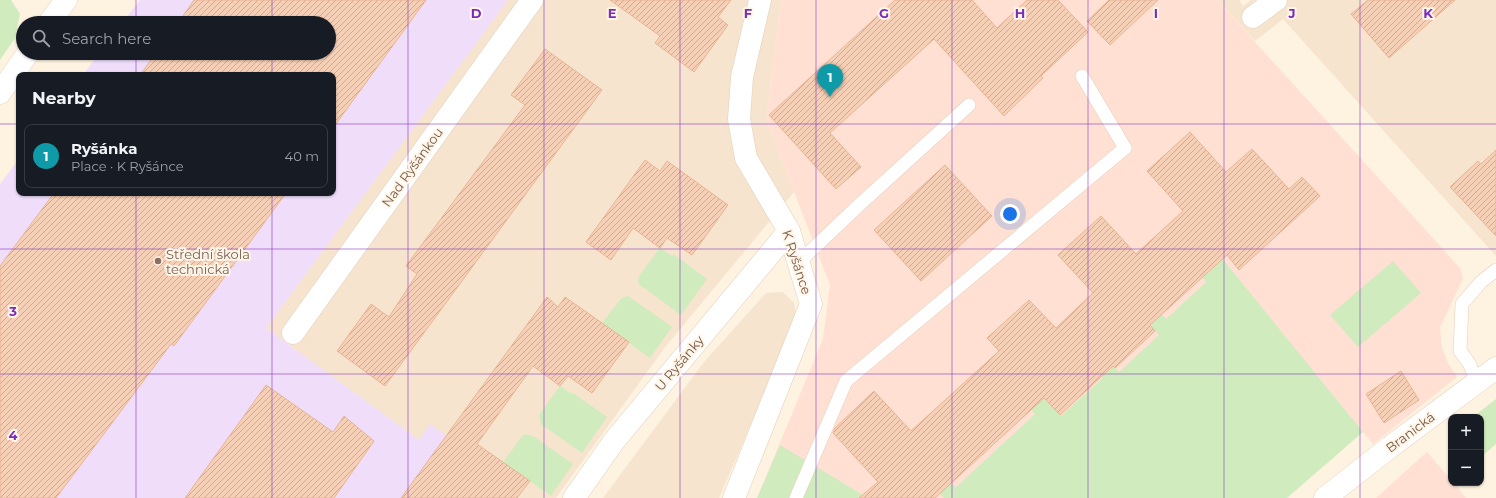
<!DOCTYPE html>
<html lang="en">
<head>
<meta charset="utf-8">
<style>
  :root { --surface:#171b24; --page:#242831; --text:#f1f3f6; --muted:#9ea1a6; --line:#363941; --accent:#f0663c }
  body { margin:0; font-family:Montserrat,sans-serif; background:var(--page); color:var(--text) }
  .controls { position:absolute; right:12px; bottom:12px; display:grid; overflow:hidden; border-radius:8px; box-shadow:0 1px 3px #0004 }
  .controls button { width:36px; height:36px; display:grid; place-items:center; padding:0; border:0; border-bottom:1px solid var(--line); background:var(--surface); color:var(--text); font:20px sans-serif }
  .you { position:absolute; left:1010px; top:214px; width:14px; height:14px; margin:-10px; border:3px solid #fff; border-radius:50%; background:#1a73e8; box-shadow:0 0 0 6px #1a73e833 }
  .badge { display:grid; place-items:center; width:26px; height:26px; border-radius:50%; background:var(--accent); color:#fff; font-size:13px; font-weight:700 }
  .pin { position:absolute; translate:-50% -33px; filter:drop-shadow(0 1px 2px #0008) }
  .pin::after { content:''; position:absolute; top:21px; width:14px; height:12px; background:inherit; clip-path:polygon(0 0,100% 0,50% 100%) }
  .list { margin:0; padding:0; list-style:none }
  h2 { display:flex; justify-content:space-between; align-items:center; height:52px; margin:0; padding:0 16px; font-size:17px }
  h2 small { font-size:13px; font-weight:400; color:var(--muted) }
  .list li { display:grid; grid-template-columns:26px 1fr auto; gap:12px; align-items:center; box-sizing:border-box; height:64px; margin:0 8px 8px; padding:0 8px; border:1px solid var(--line); border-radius:8px }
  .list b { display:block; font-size:15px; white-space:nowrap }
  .list p { margin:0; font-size:13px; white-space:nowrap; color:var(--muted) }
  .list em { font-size:13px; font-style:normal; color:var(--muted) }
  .icon { flex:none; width:22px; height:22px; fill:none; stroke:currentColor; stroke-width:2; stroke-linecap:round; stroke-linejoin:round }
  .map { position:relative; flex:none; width:1496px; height:498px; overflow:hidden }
  .search { position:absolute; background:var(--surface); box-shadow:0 1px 3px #0004; left:16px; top:16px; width:320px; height:44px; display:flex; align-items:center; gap:10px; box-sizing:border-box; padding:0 14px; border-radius:22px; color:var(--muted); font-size:15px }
  .panel { position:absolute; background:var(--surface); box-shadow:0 1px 3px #0004; left:16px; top:72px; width:320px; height:124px; border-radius:8px }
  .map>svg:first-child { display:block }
</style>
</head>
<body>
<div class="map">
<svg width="1496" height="498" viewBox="0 0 1496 498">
  <defs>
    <pattern id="building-hatch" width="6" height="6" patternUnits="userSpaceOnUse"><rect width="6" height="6" fill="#f5cfb6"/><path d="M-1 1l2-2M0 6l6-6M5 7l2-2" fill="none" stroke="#cbab96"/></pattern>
  </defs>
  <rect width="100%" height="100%" fill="#fef2e0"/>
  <g fill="#f6e4ce">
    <polygon points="508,0 781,0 766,119 794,192 666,346 556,498 401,498 419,440 266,328"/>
    <polygon points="1217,0 1239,0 1243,6 1251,0 1496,0 1496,256 1283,19 1255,41"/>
    <polygon points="783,292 794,303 796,314 785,346 719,498 603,498 704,362 766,293"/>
  </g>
  <g fill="#ffe0d3">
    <polygon points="781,0 1217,0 1460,268 1463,278 1440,328 1442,348 1448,363 1457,377 1373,444 1363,432 1012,498 757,498 823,339 830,285 766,119"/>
    <polygon points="1427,452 1451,480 1451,483 1454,483 1466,498 1376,498"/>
  </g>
  <polygon fill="#efddfa" points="140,0 508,0 266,328 419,440 430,424 447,436 401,498 0,498 0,184 19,159 19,193 333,193 333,75 83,75 99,53 329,53 329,23 122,23"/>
  <g fill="#d0ecbe">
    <polygon points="0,0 11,0 20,14 15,38 0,60"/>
    <polygon points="660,248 672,256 673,254 707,279 681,315 640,285 638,282 639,276"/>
    <polygon points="1221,257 1363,432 1287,498 944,498 936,490 951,483 956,487 1035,414 1012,390 1026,379 1061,416 1103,378 1081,355 1098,350 1119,372 1159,335 1140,315 1161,314 1166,319 1206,282 1201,276"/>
    <polygon points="1393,261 1421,293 1358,347 1330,315"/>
    <polygon points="628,296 672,327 650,358 602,323 620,300 624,297"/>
    <polygon points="560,386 572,394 573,393 607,417 582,453 541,424 539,415"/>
    <polygon points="1496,399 1496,444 1481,457 1481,417 1473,417"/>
    <polygon points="525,434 533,436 573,464 551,496 503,462 523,435"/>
    <polygon points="780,445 868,498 757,498"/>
  </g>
  <g fill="url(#building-hatch)" stroke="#e9b695">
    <polygon points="194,0 426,0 333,128 333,75 140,75 156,53 329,53 329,23 178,23"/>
    <polygon points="610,0 731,0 718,17 728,25 694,72 655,43 660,36"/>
    <polygon points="895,0 972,0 997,28 1027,0 1058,0 1088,32 1041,76 1043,78 1004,116 934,39 830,133 861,167 836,189 769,115"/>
    <polygon points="1109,0 1158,0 1110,45 1087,21"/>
    <polygon points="1368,0 1455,0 1389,58 1351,14"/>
    <polygon points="545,49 602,90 385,386 337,351 371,304 389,317 417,274 406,266 525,105 511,95"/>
    <polygon points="1190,132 1226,172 1252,149 1289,189 1302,177 1320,196 1239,270 1227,255 1150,325 1155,331 1115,368 1113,366 1060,415 1044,398 935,498 859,498 878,482 833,433 835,428 874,391 911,431 999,351 987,338 1029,300 1056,328 1093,293 1058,255 1101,216 1136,254 1183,211 1147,171"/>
    <polygon points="1496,150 1496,236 1450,187 1478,161 1481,164"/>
    <polygon points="645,160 660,171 667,161 728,205 692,255 667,238 660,248 633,228 611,260 586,242"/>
    <polygon points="945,165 992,216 921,281 874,230"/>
    <polygon points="54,193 286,193 174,346 171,344 56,498 0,498 0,266"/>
    <polygon points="547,297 558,307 565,297 629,342 592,393 568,376 560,386 533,366 477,444 530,481 517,498 401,498"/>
    <polygon points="1401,371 1419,400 1384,423 1366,394"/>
    <polygon points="266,385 333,432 344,416 374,441 334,498 185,498"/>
  </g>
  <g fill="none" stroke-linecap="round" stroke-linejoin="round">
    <g stroke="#e2cebb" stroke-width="14">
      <g id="lane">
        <polyline points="798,263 858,206 969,105"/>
        <polyline points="1477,382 1469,363 1460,351 1462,304 1481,282 1496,270"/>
        <polyline points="796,498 846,381 1125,148 1082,76"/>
      </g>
    </g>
    <g stroke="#e2cebb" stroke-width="23">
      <g id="street">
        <polyline points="1253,17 1276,0"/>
        <polyline points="293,333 532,0"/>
        <polyline points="574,498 614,441 789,231"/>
        <polyline points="734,498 811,304 789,231 746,158 739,119 742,77 760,0"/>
      </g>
    </g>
    <g stroke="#ead1bb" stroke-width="23">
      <g id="secondary">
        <polyline points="49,23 66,0"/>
        <polyline points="0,93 28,53"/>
        <polyline points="1325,498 1390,447 1496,368"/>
      </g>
    </g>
    <use href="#lane" stroke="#fff" stroke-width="13"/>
    <use href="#street" stroke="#fff" stroke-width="22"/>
    <use href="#secondary" stroke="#fff" stroke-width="22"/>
  </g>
  <path fill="none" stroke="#7b2cbf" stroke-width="1" stroke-opacity="0.55" d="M136,0v23M272,0v23M408,0v498M544,0v498M680,0v498M816,0v498M952,0v498M1088,0v498M1224,0v498M1360,0v498M136,53v22M272,53v22M0,124h19M333,124h1163M136,193v305M272,193v305M0,249h1496M0,374h1496"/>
  <circle fill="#8d6e63" stroke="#fff6e8" stroke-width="1.5" cx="158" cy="261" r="4"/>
  <g text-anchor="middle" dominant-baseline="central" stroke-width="4" stroke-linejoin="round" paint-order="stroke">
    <g font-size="13" fill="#765746" stroke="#fff6e8">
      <text transform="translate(412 167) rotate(-54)">Nad Ryšánkou</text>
      <text transform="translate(797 262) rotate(72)">K Ryšánce</text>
      <text transform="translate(679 363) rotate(-50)">U Ryšánky</text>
      <text transform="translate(1410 432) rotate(-37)">Branická</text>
    </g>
    <g font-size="13" fill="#785e54" stroke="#fff6e8" text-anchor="start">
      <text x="166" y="254">Střední škola<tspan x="166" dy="15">technická</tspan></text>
    </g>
  </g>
  <g font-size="13" text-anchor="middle" font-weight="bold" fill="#7b2cbf" stroke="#fff6e8" stroke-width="4" stroke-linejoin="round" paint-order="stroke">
    <text x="476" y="18">D</text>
    <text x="612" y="18">E</text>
    <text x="748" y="18">F</text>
    <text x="884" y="18">G</text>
    <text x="1020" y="18">H</text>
    <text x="1156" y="18">I</text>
    <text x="1292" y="18">J</text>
    <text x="1428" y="18">K</text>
    <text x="13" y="316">3</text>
    <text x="13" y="440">4</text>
  </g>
</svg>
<div class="controls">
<button>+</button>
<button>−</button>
</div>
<div class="you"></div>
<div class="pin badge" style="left:830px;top:97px;background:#0f9aa8">1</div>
<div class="search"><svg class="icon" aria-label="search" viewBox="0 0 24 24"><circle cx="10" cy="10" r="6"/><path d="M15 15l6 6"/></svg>Search here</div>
<section class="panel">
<h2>Nearby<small></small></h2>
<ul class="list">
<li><span class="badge" style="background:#0f9aa8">1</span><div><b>Ryšánka</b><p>Place · K Ryšánce</p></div><em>40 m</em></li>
</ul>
</section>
</div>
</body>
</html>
